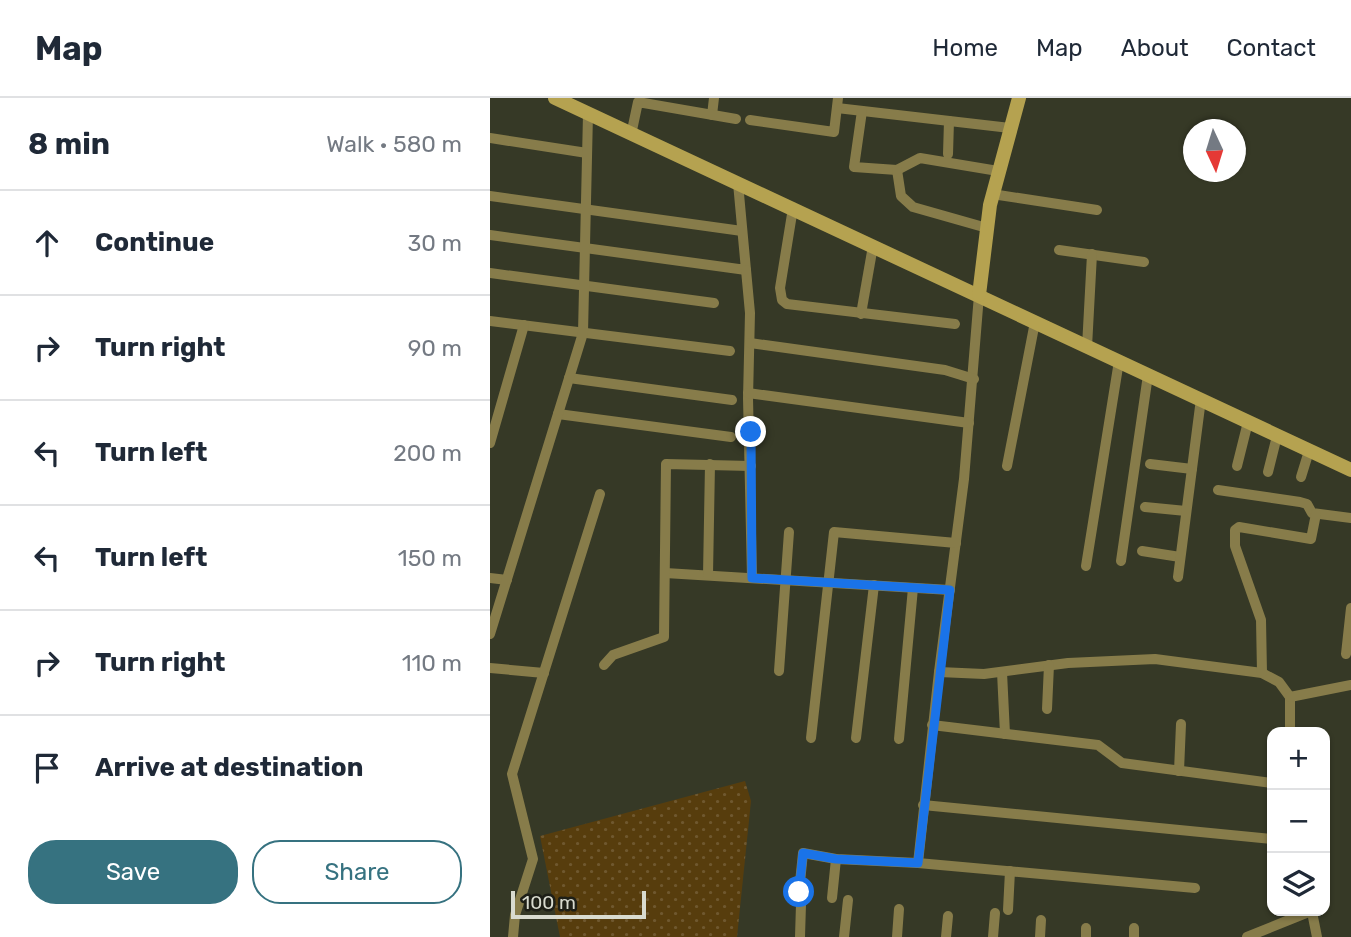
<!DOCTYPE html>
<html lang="en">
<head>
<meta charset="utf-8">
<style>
  :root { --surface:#fff; --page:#f6f6f7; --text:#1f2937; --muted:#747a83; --line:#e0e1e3; --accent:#367280 }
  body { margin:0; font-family:Rubik,sans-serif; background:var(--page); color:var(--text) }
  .controls { position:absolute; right:21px; bottom:21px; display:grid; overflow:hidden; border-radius:14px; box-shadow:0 2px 5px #0004 }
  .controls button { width:63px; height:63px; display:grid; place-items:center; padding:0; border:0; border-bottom:2px solid var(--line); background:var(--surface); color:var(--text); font:35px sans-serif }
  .compass { position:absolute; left:693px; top:21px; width:63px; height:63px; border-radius:50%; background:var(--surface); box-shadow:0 2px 5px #0004; rotate:176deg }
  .scale { position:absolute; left:21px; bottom:18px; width:135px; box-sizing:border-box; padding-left:7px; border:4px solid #d9dbcf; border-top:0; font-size:19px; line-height:24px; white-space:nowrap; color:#d9dbcf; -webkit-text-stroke:5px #1e1f17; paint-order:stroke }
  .stop { position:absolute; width:21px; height:21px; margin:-16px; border:5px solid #1a73e8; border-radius:50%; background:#fff }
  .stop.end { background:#1a73e8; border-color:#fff; box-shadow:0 2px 7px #0008 }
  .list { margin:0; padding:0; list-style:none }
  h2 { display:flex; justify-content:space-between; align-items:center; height:91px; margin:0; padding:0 28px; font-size:30px }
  h2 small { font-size:23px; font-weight:400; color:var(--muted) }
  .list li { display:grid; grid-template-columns:46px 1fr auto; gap:21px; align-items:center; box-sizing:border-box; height:105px; padding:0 28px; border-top:2px solid var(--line) }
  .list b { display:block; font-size:26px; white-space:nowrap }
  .list em { font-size:23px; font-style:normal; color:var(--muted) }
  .actions { display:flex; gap:14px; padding:21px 28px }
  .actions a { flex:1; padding:16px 0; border:2px solid var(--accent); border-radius:28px; text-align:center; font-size:24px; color:var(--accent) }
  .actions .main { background:var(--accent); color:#fff }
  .icon { flex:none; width:38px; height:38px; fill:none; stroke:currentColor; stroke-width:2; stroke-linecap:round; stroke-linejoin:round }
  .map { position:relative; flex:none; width:861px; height:839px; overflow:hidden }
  header { display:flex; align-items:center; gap:42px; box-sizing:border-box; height:98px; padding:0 35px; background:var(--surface); border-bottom:2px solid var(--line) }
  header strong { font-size:33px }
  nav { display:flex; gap:38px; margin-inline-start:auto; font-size:24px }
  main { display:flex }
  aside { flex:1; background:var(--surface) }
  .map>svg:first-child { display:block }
</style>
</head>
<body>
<header>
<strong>Map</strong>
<nav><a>Home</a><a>Map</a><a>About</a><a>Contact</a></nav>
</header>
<main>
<aside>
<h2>8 min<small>Walk · 580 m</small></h2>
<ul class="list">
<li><svg class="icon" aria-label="ahead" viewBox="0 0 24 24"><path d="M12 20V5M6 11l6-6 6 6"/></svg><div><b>Continue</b></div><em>30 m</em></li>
<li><svg class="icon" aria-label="right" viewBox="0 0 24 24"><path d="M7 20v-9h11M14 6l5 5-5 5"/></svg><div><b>Turn right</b></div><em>90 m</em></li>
<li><svg class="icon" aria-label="left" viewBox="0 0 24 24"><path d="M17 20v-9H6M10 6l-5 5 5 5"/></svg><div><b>Turn left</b></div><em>200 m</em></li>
<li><svg class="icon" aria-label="left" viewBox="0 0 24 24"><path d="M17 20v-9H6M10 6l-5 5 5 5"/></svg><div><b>Turn left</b></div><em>150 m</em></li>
<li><svg class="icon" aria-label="right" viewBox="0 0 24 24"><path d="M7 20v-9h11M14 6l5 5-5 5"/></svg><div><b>Turn right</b></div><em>110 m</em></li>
<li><svg class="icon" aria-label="arrive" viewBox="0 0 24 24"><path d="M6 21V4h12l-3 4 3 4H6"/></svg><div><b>Arrive at destination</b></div></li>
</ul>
<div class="actions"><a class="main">Save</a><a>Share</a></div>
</aside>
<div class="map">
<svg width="861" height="839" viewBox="0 0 861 839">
  <defs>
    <pattern id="grass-dots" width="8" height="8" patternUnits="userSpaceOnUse" patternTransform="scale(1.75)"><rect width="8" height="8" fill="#573d0d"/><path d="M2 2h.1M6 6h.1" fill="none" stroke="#6f582f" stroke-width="1.8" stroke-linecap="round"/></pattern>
  </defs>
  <rect width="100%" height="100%" fill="#363926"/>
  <polygon fill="url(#grass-dots)" points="255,683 261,703 247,839 70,839 50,738"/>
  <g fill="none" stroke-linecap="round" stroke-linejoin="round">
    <g stroke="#877c4a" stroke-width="10">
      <polyline points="347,10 520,30"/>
      <polyline points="372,13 364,69 407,72 430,60 508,73"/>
      <polyline points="222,17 224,0"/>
      <polyline points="260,22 344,34 348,0"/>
      <polyline points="141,37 148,4 246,21"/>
      <polyline points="0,40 97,55"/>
      <polyline points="458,56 459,23"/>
      <polyline points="407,72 411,98 423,109 497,130"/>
      <polyline points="502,96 607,112"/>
      <polyline points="0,98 252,133"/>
      <polyline points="303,110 290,190 292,202 297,206 465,226"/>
      <polyline points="0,137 256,172 248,85"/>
      <polyline points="569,152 654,164"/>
      <polyline points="256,172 260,215 258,300 262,480"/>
      <polyline points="0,175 224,205"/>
      <polyline points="489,197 474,381 449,574 494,576 578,565 665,561 772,575 789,584 800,599 800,634"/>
      <polyline points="371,216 383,148"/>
      <polyline points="0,223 240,253"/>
      <polyline points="260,245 455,272 484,281"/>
      <polyline points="597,249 602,156"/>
      <polyline points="79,280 242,302"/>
      <polyline points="258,295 479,325"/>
      <polyline points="68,316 241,339"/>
      <polyline points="0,345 34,227"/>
      <polyline points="660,366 702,371"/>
      <polyline points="517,368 545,224"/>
      <polyline points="747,368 758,324"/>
      <polyline points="778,374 787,338"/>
      <polyline points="811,379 819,353"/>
      <polyline points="728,392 810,404 817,406 822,415 861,420"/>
      <polyline points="655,409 696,413"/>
      <polyline points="652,453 690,459"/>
      <polyline points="631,463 658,277"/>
      <polyline points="596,468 629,263"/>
      <polyline points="175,475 460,492"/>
      <polyline points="218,477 220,366"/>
      <polyline points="688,479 711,301"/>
      <polyline points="0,480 17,482"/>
      <polyline points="0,536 93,235 98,16"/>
      <polyline points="856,556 861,510"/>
      <polyline points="114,567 123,557 174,539 176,366 261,368"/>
      <polyline points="0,570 54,575"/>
      <polyline points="289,573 299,434"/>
      <polyline points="512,574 515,636"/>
      <polyline points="772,575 771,522 745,448 745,432 749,429 821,441 826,416"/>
      <polyline points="800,599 861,587"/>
      <polyline points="557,611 559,567"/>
      <polyline points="442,627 608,647 632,665 782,685"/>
      <polyline points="321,640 344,434 466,445"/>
      <polyline points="366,640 384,487"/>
      <polyline points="409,641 423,490"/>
      <polyline points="689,673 691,626"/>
      <polyline points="433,707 782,741"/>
      <polyline points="428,765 449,574"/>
      <polyline points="309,794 313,755 346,761 428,765 705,790"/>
      <polyline points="342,800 346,761"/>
      <polyline points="518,812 520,773"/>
      <polyline points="822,814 827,839"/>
      <polyline points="23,839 25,817 43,761 22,676 110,396"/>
      <polyline points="310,839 311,806"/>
      <polyline points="354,839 358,802"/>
      <polyline points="407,839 409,811"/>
      <polyline points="456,839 458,818"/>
      <polyline points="503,839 505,815"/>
      <polyline points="550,839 551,822"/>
      <polyline points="596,839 596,830"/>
      <polyline points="644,839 644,830"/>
      <polyline points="757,839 821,813"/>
    </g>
    <g stroke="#b5a250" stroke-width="14">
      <polyline points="65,0 861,372"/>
      <polyline points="489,197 500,107 529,0"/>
    </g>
  </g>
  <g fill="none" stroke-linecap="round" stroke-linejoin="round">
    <polyline stroke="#1a73e8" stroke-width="9" points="261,334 262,480 460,492 428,765 346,761 313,755 309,794"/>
  </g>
</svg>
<div class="controls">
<button>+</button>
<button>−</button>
<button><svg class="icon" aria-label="layers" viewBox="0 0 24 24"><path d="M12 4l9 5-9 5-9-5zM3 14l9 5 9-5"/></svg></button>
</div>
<svg class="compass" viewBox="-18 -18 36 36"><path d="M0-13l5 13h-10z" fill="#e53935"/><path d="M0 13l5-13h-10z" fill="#747a83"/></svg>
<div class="scale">100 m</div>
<div class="stop" style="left:309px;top:794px"></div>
<div class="stop end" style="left:261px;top:334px"></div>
</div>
</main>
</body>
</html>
